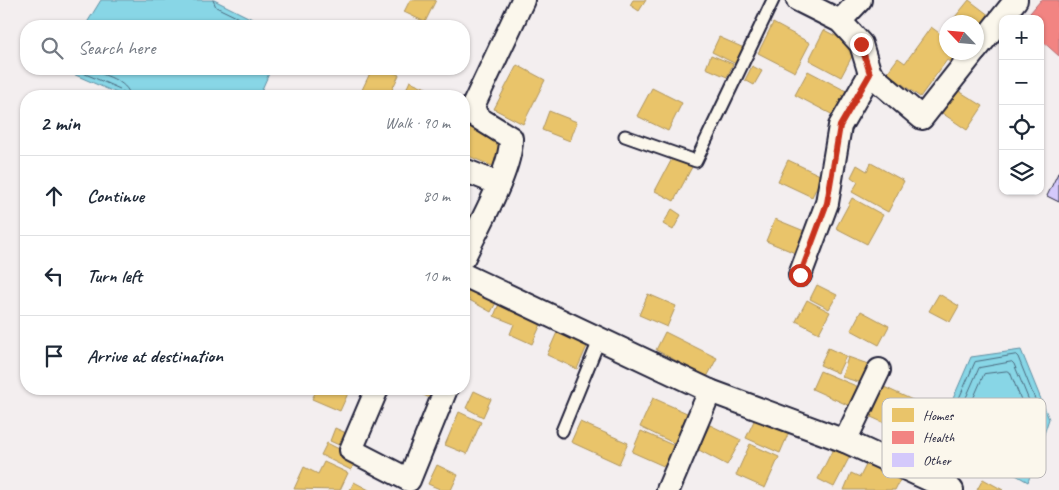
<!DOCTYPE html>
<html lang="en">
<head>
<meta charset="utf-8">
<style>
  :root { --surface:#fff; --page:#f6f6f7; --text:#1f2937; --muted:#747a83; --line:#e0e1e3 }
  body { margin:0; font-family:Caveat,sans-serif; background:var(--page); color:var(--text) }
  .controls { position:absolute; right:15px; top:15px; display:grid; overflow:hidden; border-radius:10px; box-shadow:0 1px 4px #0004 }
  .controls button { width:45px; height:45px; display:grid; place-items:center; padding:0; border:0; border-bottom:1px solid var(--line); background:var(--surface); color:var(--text); font:25px sans-serif }
  .compass { position:absolute; left:939px; top:15px; width:45px; height:45px; border-radius:50%; background:var(--surface); box-shadow:0 1px 4px #0004; rotate:296deg }
  .stop { position:absolute; width:15px; height:15px; margin:-11px; border:4px solid #c8321e; border-radius:50%; background:#fff }
  .stop.end { background:#c8321e; border-color:#fff; box-shadow:0 1px 5px #0008 }
  .list { margin:0; padding:0; list-style:none }
  h2 { display:flex; justify-content:space-between; align-items:center; height:65px; margin:0; padding:0 20px; font-size:21px }
  h2 small { font-size:16px; font-weight:400; color:var(--muted) }
  .list li { display:grid; grid-template-columns:32px 1fr auto; gap:15px; align-items:center; box-sizing:border-box; height:80px; padding:0 20px; border-top:1px solid var(--line) }
  .list b { display:block; font-size:19px; white-space:nowrap }
  .list em { font-size:16px; font-style:normal; color:var(--muted) }
  .icon { flex:none; width:28px; height:28px; fill:none; stroke:currentColor; stroke-width:2; stroke-linecap:round; stroke-linejoin:round }
  .map { position:relative; flex:none; width:1059px; height:490px; overflow:hidden }
  .search { position:absolute; background:var(--surface); box-shadow:0 1px 4px #0004; left:20px; top:20px; width:450px; height:55px; display:flex; align-items:center; gap:12px; box-sizing:border-box; padding:0 18px; border-radius:20px; color:var(--muted); font-size:19px }
  .panel { position:absolute; background:var(--surface); box-shadow:0 1px 4px #0004; left:20px; top:90px; width:450px; height:305px; border-radius:20px }
  .map>svg:first-child { display:block }
</style>
</head>
<body>
<div class="map">
<svg width="1059" height="490" viewBox="0 0 1059 490">
  <rect width="100%" height="100%" fill="#f3eeef"/>
  <filter id="ink" filterUnits="userSpaceOnUse"><feTurbulence type="fractalNoise" baseFrequency=".02" numOctaves="2"/><feDisplacementMap in="SourceGraphic" scale="10" xChannelSelector="R" yChannelSelector="G"/><feConvolveMatrix kernelMatrix="1 2 1 2 8 2 1 2 1" color-interpolation-filters="sRGB"/></filter>
  <g filter="url(#ink)">
    <g fill="#88d6e6" stroke="#5f8ea2">
      <polygon points="101,0 214,0 266,26 85,26"/>
      <polygon points="62,69 271,69 259,96 123,96"/>
      <polygon points="1021,350 1049,419 1028,482 939,431 971,357"/>
    </g>
    <g fill="#e9c46a" stroke="#ad935c">
      <polygon points="410,0 436,0 425,22 404,12"/>
      <polygon points="633,0 646,0 639,11 630,5"/>
      <polygon points="969,0 994,19 976,41 976,22 951,22"/>
      <polygon points="773,23 810,43 795,72 758,53"/>
      <polygon points="931,27 946,38 946,52 962,52 953,64 947,60 920,97 887,73 898,58 905,63"/>
      <polygon points="824,30 857,47 841,77 809,60"/>
      <polygon points="719,37 744,48 736,64 712,52"/>
      <polygon points="711,55 733,64 727,77 706,68"/>
      <polygon points="517,65 545,80 523,124 494,109"/>
      <polygon points="752,66 762,71 754,85 745,80"/>
      <polygon points="372,69 385,69 399,75 389,96 369,96 361,92"/>
      <polygon points="808,71 846,91 833,115 795,95"/>
      <polygon points="410,81 437,93 436,96 403,96"/>
      <polygon points="652,88 682,103 668,131 637,116"/>
      <polygon points="954,88 983,106 967,130 939,111"/>
      <polygon points="549,111 577,122 570,141 542,130"/>
      <polygon points="467,121 509,139 497,168 464,154 464,130"/>
      <polygon points="673,157 692,167 674,201 655,191"/>
      <polygon points="788,160 822,176 812,197 778,181"/>
      <polygon points="871,163 904,181 888,212 852,192 858,182 851,177 857,165 867,171"/>
      <polygon points="852,198 883,215 867,244 836,228"/>
      <polygon points="672,209 681,215 673,230 663,224"/>
      <polygon points="464,212 471,215 466,229 464,228"/>
      <polygon points="775,219 814,235 805,257 766,241"/>
      <polygon points="468,283 498,299 491,312 464,297 464,290"/>
      <polygon points="817,285 837,295 829,309 810,299"/>
      <polygon points="648,294 676,306 667,327 639,315"/>
      <polygon points="939,294 959,306 950,322 929,311"/>
      <polygon points="807,300 830,312 819,333 796,321"/>
      <polygon points="499,304 542,322 532,344 510,334 514,324 494,316"/>
      <polygon points="861,311 889,326 879,345 851,330"/>
      <polygon points="558,330 588,344 577,369 547,355"/>
      <polygon points="665,332 717,358 707,377 656,350"/>
      <polygon points="828,348 846,356 838,373 820,365"/>
      <polygon points="848,357 871,365 865,384 842,377"/>
      <polygon points="820,371 861,388 852,407 812,389"/>
      <polygon points="884,387 930,408 916,437 871,417"/>
      <polygon points="317,389 350,389 340,411 312,399"/>
      <polygon points="421,389 437,389 432,399 419,393"/>
      <polygon points="474,391 491,399 483,417 466,408"/>
      <polygon points="653,398 696,417 682,447 640,427"/>
      <polygon points="759,410 792,425 780,453 746,438"/>
      <polygon points="459,412 481,422 467,454 445,445"/>
      <polygon points="580,422 628,443 619,464 571,442"/>
      <polygon points="710,425 741,440 727,465 697,449"/>
      <polygon points="335,428 353,436 348,449 330,441"/>
      <polygon points="641,431 677,447 668,468 632,452"/>
      <polygon points="327,443 357,458 351,470 321,455"/>
      <polygon points="750,444 779,457 765,488 736,475"/>
      <polygon points="834,447 850,456 834,487 818,479"/>
      <polygon points="868,461 902,476 895,490 844,490 851,473 860,477"/>
      <polygon points="324,462 348,473 340,490 294,489 304,467 318,474"/>
      <polygon points="437,465 458,475 451,490 442,490 428,484"/>
      <polygon points="983,479 1003,490 977,490"/>
      <polygon points="354,482 369,490 350,490"/>
    </g>
    <polygon fill="#f28482" stroke="#b4676d" points="1041,0 1059,0 1059,56 1040,39 1040,19 1025,19"/>
    <g fill="none" stroke-linecap="round" stroke-linejoin="round">
      <g stroke="#4b6a7f" stroke-width="1">
        <polyline points="213,0 216,7 255,26"/>
        <polyline points="74,69 120,89 123,92 123,96"/>
        <path d="M89,69c13,6 39,11 41,27"/>
        <polygon points="1016,355 1018,357 1043,419 1026,472 1024,474 946,428 975,362"/>
        <polygon points="1012,362 1014,364 1037,420 1023,463 1021,464 954,425 979,368"/>
        <polygon points="1007,371 1010,372 1029,420 1019,451 1016,453 963,422 984,374"/>
      </g>
    </g>
    <polygon fill="#d4c9fb" stroke="#22223b" points="1059,171 1059,202 1047,196"/>
    <g fill="none" stroke-linecap="round" stroke-linejoin="round">
      <g stroke="#22223b" stroke-width="15">
        <g id="service">
          <polyline points="625,136 696,161 773,0"/>
          <polyline points="562,431 600,338"/>
        </g>
      </g>
      <g stroke="#22223b" stroke-width="26">
        <g id="minor">
          <polyline points="798,0 840,21 861,44 870,74 922,118 974,52"/>
          <polyline points="840,21 860,0"/>
          <polyline points="976,50 1016,0"/>
          <polyline points="464,170 499,184"/>
          <path d="M464,257c14,-30 48,-88 47,-119l-34,-21 -4,-11 50,-106"/>
          <polyline points="464,275 710,391 845,441 952,490"/>
          <polyline points="800,275 827,203 840,126 870,74"/>
          <polyline points="377,389 351,450 409,480 446,389"/>
          <polyline points="845,441 879,370"/>
          <polyline points="668,490 710,391"/>
        </g>
      </g>
      <use href="#service" stroke="#fbf7ec" stroke-width="11"/>
      <use href="#minor" stroke="#fbf7ec" stroke-width="22"/>
    </g>
  </g>
  <g fill="none" stroke-linecap="round" stroke-linejoin="round" filter="url(#ink)">
    <polyline stroke="#c8321e" stroke-width="6" points="800,275 827,203 840,126 870,74 861,44"/>
  </g>
  <rect x="882" y="398" width="164" height="80" rx="8" fill="#fbf7ec" stroke="#bab7b7" stroke-width="1"/>
  <rect x="892" y="408" width="22" height="14" fill="#e9c46a"/>
  <rect x="892" y="431" width="22" height="13" fill="#f28482"/>
  <rect x="892" y="453" width="22" height="14" fill="#d4c9fb"/>
  <g font-size="14" fill="#22223b">
    <text x="923" y="420">Homes</text>
    <text x="923" y="442">Health</text>
    <text x="923" y="465">Other</text>
  </g>
</svg>
<div class="controls">
<button>+</button>
<button>−</button>
<button><svg class="icon" aria-label="locate" viewBox="0 0 24 24"><circle cx="12" cy="12" r="6"/><path d="M12 2v4M12 18v4M2 12h4M18 12h4"/></svg></button>
<button><svg class="icon" aria-label="layers" viewBox="0 0 24 24"><path d="M12 4l9 5-9 5-9-5zM3 14l9 5 9-5"/></svg></button>
</div>
<svg class="compass" viewBox="-18 -18 36 36"><path d="M0-13l5 13h-10z" fill="#e53935"/><path d="M0 13l5-13h-10z" fill="#747a83"/></svg>
<div class="stop" style="left:800px;top:275px"></div>
<div class="stop end" style="left:861px;top:44px"></div>
<div class="search"><svg class="icon" aria-label="search" viewBox="0 0 24 24"><circle cx="10" cy="10" r="6"/><path d="M15 15l6 6"/></svg>Search here</div>
<section class="panel">
<h2>2 min<small>Walk · 90 m</small></h2>
<ul class="list">
<li><svg class="icon" aria-label="ahead" viewBox="0 0 24 24"><path d="M12 20V5M6 11l6-6 6 6"/></svg><div><b>Continue</b></div><em>80 m</em></li>
<li><svg class="icon" aria-label="left" viewBox="0 0 24 24"><path d="M17 20v-9H6M10 6l-5 5 5 5"/></svg><div><b>Turn left</b></div><em>10 m</em></li>
<li><svg class="icon" aria-label="arrive" viewBox="0 0 24 24"><path d="M6 21V4h12l-3 4 3 4H6"/></svg><div><b>Arrive at destination</b></div></li>
</ul>
</section>
</div>
</body>
</html>
